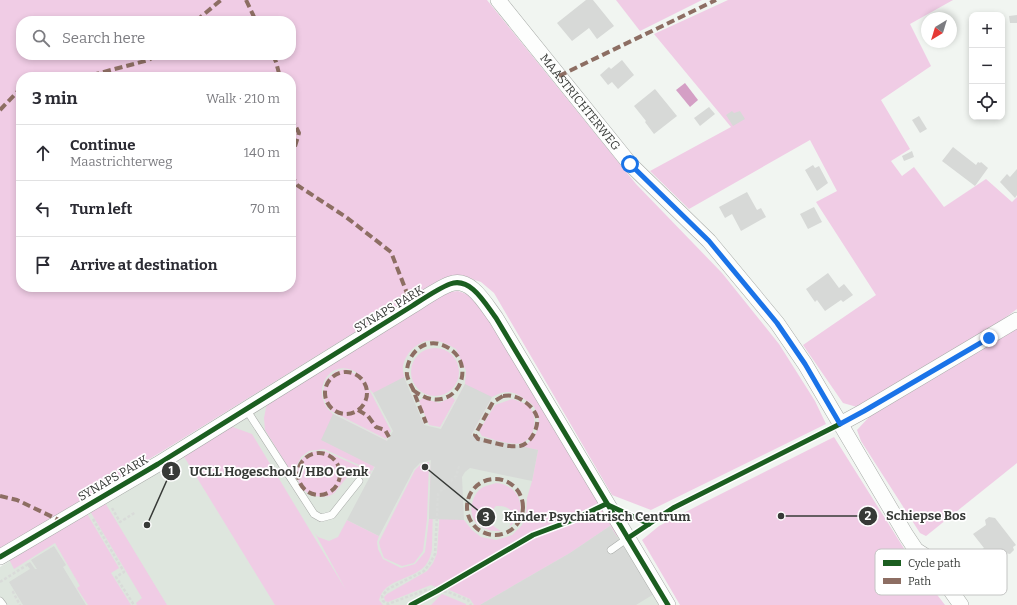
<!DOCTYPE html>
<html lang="en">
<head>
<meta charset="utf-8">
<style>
  :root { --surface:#fff; --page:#f7f7f7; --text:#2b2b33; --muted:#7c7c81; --line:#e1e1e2 }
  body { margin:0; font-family:Bitter,serif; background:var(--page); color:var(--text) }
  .controls { position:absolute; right:12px; top:12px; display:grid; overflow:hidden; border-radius:8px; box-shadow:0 2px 6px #0003 }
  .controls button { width:36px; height:36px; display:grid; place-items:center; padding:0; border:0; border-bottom:1px solid var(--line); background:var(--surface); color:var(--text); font:20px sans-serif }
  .compass { position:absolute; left:921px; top:12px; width:36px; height:36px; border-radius:50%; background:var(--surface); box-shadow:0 2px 6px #0003; rotate:218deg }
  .stop { position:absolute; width:12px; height:12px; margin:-9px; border:3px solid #1a73e8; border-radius:50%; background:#fff }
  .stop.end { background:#1a73e8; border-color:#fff; box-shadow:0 1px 4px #0008 }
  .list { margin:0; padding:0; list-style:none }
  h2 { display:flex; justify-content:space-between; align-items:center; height:52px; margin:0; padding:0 16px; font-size:17px }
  h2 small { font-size:13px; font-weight:400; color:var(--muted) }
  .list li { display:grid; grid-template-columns:26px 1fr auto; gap:12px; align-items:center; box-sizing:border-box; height:56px; padding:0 16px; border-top:1px solid var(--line) }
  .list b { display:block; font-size:15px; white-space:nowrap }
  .list p { margin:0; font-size:13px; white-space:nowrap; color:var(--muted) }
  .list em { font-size:13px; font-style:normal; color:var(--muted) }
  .icon { flex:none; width:22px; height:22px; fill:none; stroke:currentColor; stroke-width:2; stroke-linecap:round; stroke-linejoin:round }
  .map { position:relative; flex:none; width:1017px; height:605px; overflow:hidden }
  .search { position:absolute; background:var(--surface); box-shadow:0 2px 6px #0003; left:16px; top:16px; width:280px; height:44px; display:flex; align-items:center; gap:10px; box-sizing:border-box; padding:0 14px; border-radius:16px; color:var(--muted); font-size:15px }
  .panel { position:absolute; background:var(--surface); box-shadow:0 2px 6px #0003; left:16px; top:72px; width:280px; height:220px; border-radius:16px }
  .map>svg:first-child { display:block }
</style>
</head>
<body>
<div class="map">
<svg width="1017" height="605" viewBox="0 0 1017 605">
  <rect width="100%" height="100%" fill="#f1f5f1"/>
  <polygon fill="#dee6de" points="443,297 474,304 599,500 661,605 0,605 0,567"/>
  <g fill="#f0cce5" fill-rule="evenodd">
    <path d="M0,0h487l149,184 86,89 57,71 36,57 11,23 -175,86 -39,-15 -118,-202 -13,-11 -19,-6 -21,3 -280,173 -161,97zM21,21h270v34h-270zM21,77h270v210h-270z"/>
    <polygon points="616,0 702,0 640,31"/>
    <polygon points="728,0 953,0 910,24 931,66 881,100 910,149 891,161 902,176 914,167 944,207 986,179 1012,202 1017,197 1017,309 998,323 857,407 843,403 803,345 876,295 816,202 837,191 810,140 689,209 650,171 731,127 654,34"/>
    <path d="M458,291l11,4 7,4 124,203 -27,14 -43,16 -91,56 -8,-3 -43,17 -3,-1 -1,-4 3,-3 40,-23 6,-8 4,-10 4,-59 23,26 8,10 9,7 15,3 16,-5 10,-10 4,-11 1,-16 5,-17 6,-31 -15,-3c14,-9 21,-24 11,-40 -2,-4 -7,-6 -10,-8 -4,-4 -11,-7 -17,-7 -5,0 -11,3 -15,5l-21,38 -30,-6 24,-45 1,-13 -10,-22c-10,-6 -23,-12 -35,-6 -9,4 -16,13 -18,23 -2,12 16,47 21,59 -16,-10 -35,-20 -50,-31 -8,-7 -9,-17 -20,-23 -26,-13 -45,24 -21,43l54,27 -15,30 -48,-22 -15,2 -8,6 -5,10 -1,11 -30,-48 -1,-12 3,-15 170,-107 13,-4z"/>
    <polygon points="1017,325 1017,463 926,536 920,533 861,441 857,430 870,416"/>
    <circle cx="435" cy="372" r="24"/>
    <polygon points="345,369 361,377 371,393 391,431 386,439 331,411 325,401 323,392 326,380 335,372"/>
    <polygon points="452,397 455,400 440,427 429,425 419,401 423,398 439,403"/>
    <path d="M512,399c6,2 15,4 19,10 7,10 3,30 -9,34 -10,3 -30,-4 -40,-7l-3,-5 16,-26z"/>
    <path d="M230,426l22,8 94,156 -31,-57 3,4 11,4 9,-4 9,-17 32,16 -2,6 1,7 5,10 18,9 14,-4 10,-12 4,-33 2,-59h3l-2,89c-1,6 -3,12 -7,17 -14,15 -40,12 -46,34l4,5h-108l-92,-150z"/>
    <polygon points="834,437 915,566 945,605 680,605 642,540 659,526 699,505"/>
    <path d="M324,451l47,21 -1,2c-16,-7 -22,2 -31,13 -2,2 -4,6 -6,7 -6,4 -15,3 -21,1 -18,-6 -20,-33 -3,-42 4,-2 11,-2 15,-2z"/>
    <polygon points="429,462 427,519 423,551 414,563 402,566 384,558 380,547 379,542 415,470 421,464"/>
    <path d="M496,483c25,2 33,29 13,44 7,-13 3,-22 -13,-21 -10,11 -7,19 5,25 -17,1 -33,-8 -29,-27 1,-5 3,-10 7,-14 4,-4 11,-5 17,-7z"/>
    <polygon points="104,501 167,605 137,605 136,603 142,598 90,511"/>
    <polygon points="604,509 620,535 617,537 610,526 570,553 480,605 474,605 470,599 447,589 532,539"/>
    <polygon points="86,512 119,568 111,573 131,605 88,605 77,588 80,586 55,543 14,569 9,559"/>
    <polygon points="442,594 466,604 466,605 431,605"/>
  </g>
  <polygon fill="#d49fc5" points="685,83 698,100 690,107 676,90"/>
  <g fill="#d7d9d7">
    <polygon points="586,0 593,0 614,26 597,39 589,28 572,41 557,23"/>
    <polygon points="1017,15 1017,23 1010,23 1009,16"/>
    <polygon points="622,60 634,75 618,89 612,82 608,85 600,75 609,67 611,69"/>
    <polygon points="655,89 677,116 654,134 645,122 646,121 634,106"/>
    <polygon points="709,107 715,114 700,126 694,118"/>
    <polygon points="732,111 734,113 740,111 745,119 733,126 726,115"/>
    <polygon points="919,116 927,129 920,133 912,120"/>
    <polygon points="953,147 976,165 978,162 980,163 981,162 988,168 975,186 942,161"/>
    <polygon points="912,151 914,157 904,161 902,156"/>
    <polygon points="813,165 815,168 819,166 828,183 817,191 805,170"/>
    <polygon points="1017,169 1017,195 1015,198 1000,182 1007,174 1010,177"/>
    <polygon points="747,192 757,210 761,208 766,217 741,231 732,214 725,218 719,207"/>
    <polygon points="814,207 822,222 808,229 800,214"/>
    <polygon points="828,273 839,288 844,284 853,295 843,302 841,300 825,311 817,300 815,302 806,289"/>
    <polygon points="404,377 424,425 441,429 465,384 492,397 471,435 538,450 532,481 470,468 465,472 462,477 464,520 429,519 431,460 420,463 414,469 379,536 347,520 375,467 321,440 333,414 387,441 393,431 373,393"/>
    <polygon points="989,517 995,518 1016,545 1013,547 1014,550 1010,554 1005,553 991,564 980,551 984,548 973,534 986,525 985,520"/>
    <polygon points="610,526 654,594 636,605 480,605 570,553"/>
    <polygon points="54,546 66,565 63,567 86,605 23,605 9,582 30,569 26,564 30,562 35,569 37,569 31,560"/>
  </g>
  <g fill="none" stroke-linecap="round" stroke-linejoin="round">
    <g stroke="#a8aba8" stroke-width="8">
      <g id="lane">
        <polyline points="246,409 314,514 321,518 332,515 359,481"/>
        <polyline points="611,550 628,538"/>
        <polyline points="0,601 3,605"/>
      </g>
    </g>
    <g stroke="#a8aba8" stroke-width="16">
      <g id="street">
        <path id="s1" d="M498,0l132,164 79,77 68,82 28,41 101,171 10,15 11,7 34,48"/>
        <polyline points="840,424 864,411 1017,320"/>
        <path d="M0,557l158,-93 254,-158c11,-7 27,-18 38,-22 21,-8 36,21 46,34l172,287"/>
      </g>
    </g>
    <g stroke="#d9dbd9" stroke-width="2.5" stroke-dasharray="3 2" stroke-linecap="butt">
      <polyline points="459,466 456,476 438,494 435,554 430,563 424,571 388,589 382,596 383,601 388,604 426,590 448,592 468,600 471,605"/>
      <polyline points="112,508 120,522 136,512"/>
      <polyline points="93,519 124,572 116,577 134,605"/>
      <polyline points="0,582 27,565"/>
      <polyline points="14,592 13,592 20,605"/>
    </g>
    <use href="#lane" stroke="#fdfefd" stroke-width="7"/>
    <use href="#street" stroke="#fdfefd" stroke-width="15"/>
    <g stroke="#8d6e63" stroke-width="4" stroke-dasharray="8 4" stroke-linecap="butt">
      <polyline points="246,0 256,21"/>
      <polyline points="196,21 221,0"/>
      <polyline points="273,55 276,62 280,77"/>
      <polyline points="559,76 716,0"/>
      <polyline points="44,77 52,74 92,75 149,60 155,55"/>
      <polyline points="0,110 21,88"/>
      <polyline points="291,117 299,133 291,160"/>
      <polyline points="291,174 297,185 346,217 391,252 412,306"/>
      <circle cx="346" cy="393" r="21"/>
      <path d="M413,390c4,3 9,6 14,8 36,11 52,-43 12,-54 -7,-2 -15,0 -20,4 -8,6 -13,17 -12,27 1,5 4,10 6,14 4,12 9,23 13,34"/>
      <path d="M503,396c2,0 6,-1 9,0 10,2 22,11 25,21 2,10 -6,27 -17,29 -13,2 -30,-5 -42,-7l-3,-4 18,-33z"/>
      <polyline points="358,410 368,416 376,427 385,430 389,437"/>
      <circle cx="319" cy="474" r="21"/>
      <circle cx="495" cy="507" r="28"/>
      <polyline points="0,496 17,500 61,521"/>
    </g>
    <g stroke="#fff" stroke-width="8">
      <g id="cycleway">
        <polyline points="628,538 673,508 840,424"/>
        <path d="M0,557l158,-93 254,-158c11,-7 27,-18 38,-22 21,-8 36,21 46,34l172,287"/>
        <polyline points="411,605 437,591 533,535 573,520 606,504 649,524"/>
      </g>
    </g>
    <use href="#cycleway" stroke="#1b5e20" stroke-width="5"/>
  </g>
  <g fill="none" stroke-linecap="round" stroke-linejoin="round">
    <polyline stroke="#1a73e8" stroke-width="5" points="630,164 709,241 777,323 805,364 840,424 864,411 989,338"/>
  </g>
  <g text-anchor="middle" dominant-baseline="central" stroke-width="3.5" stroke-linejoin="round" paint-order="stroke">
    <g font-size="12" fill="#373a37" stroke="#fff">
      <text stroke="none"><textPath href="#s1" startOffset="131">MAASTRICHTERWEG</textPath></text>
      <text transform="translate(389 309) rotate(-31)">SYNAPS PARK</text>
      <text transform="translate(113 478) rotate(-30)">SYNAPS PARK</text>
    </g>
  </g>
  <rect x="875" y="549" width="132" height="46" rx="6" fill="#fff" stroke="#c3c4c3" stroke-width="1"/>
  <rect x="883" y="560" width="18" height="6" fill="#1b5e20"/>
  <rect x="883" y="578" width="18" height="6" fill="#8d6e63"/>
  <g font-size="11" fill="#373a37">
    <text x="908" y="567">Cycle path</text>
    <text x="908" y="585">Path</text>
  </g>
  <path fill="none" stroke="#373a37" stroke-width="1.5" d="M147 525L171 471M781 516L868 516M425 467L486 517"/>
  <g fill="#373a37" stroke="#fff" stroke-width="1.5">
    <circle cx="147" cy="525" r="4"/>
    <circle cx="781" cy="516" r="4"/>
    <circle cx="425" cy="467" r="4"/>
    <circle cx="171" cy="471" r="10"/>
    <circle cx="868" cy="516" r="10"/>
    <circle cx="486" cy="517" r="10"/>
  </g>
  <g font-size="12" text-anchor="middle" font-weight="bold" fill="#fff">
    <text x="171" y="475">1</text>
    <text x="868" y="520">2</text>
    <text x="486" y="521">3</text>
  </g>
  <g font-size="13" text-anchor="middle" font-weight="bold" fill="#373a37" stroke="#fff" stroke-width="3.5" stroke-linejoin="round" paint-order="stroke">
    <text x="279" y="476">UCLL Hogeschool / HBO Genk</text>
    <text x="926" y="520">Schiepse Bos</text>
    <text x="597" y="521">Kinder Psychiatrisch Centrum</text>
  </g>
</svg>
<div class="controls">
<button>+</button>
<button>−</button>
<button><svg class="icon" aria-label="locate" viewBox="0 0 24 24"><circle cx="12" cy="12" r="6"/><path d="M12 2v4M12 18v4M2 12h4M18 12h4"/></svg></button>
</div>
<svg class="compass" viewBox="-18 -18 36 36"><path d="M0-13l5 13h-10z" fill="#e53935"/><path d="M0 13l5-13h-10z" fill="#7c7c81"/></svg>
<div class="stop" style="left:630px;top:164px"></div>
<div class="stop end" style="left:989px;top:338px"></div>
<div class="search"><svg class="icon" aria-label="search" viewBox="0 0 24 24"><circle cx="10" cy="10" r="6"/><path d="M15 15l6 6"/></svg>Search here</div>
<section class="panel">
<h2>3 min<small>Walk · 210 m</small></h2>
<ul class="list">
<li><svg class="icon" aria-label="ahead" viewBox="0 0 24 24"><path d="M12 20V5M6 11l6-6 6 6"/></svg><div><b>Continue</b><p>Maastrichterweg</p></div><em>140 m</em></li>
<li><svg class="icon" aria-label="left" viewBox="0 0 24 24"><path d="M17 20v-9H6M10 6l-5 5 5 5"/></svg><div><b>Turn left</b></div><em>70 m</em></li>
<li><svg class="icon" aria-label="arrive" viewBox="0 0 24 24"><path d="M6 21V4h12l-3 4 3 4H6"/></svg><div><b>Arrive at destination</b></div></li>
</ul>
</section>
</div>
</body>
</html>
